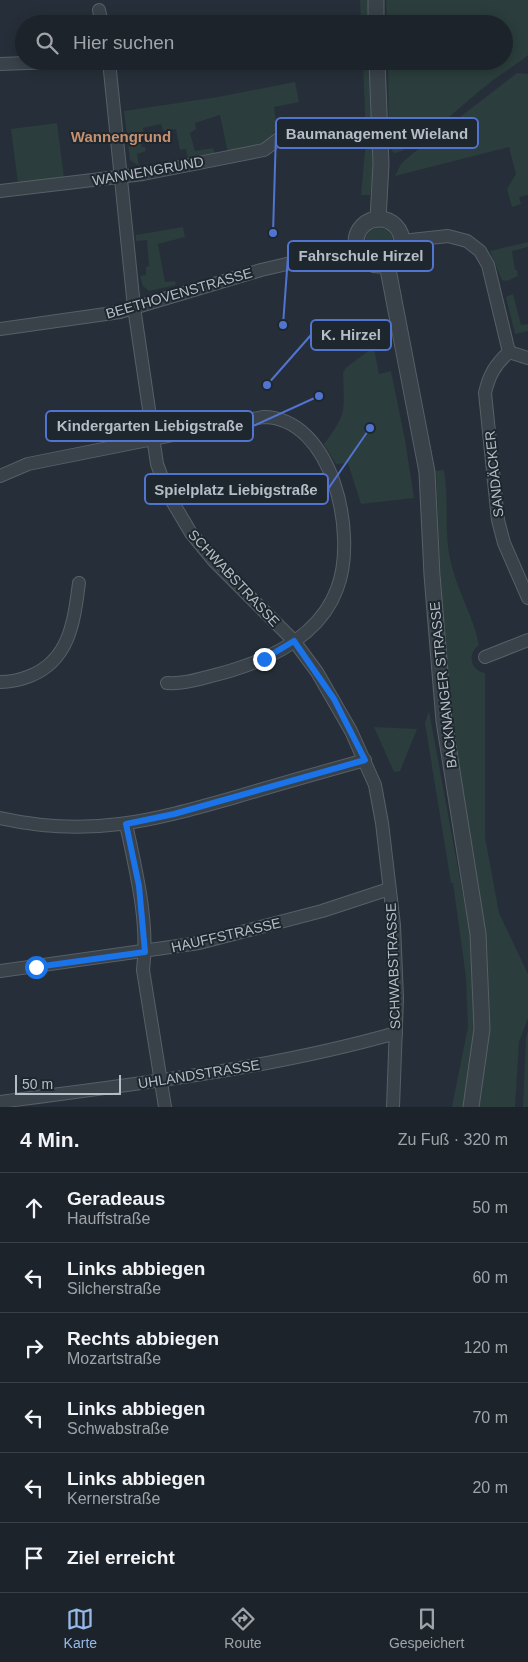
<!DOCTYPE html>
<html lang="de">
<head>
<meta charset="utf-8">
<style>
  :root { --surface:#1c232b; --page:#292f37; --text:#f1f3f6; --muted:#a0a4a9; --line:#3a4047; --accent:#95b9ea }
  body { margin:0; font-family:Helvetica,sans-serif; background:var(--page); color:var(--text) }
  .scale { position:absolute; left:15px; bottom:12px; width:106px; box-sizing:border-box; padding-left:5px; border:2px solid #b5bcc5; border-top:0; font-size:14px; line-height:18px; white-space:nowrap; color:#b5bcc5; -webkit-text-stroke:4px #1e262e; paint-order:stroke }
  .stop { position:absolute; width:15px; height:15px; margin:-11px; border:4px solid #1a73e8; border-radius:50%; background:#fff }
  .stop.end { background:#1a73e8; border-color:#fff; box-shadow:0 1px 5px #0008 }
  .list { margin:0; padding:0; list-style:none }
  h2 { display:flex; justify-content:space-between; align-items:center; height:65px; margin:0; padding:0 20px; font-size:21px }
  h2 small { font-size:16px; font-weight:400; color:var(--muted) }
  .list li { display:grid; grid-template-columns:32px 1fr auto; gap:15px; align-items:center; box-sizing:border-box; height:70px; padding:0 20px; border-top:1px solid var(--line) }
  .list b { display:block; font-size:19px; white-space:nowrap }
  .list p { margin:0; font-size:16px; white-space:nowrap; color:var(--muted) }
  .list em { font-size:16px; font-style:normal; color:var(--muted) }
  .icon { flex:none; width:28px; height:28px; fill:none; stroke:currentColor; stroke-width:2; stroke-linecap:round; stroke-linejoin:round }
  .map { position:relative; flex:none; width:528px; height:1107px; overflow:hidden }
  .search { position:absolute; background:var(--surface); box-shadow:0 2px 12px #0003; left:15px; right:15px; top:15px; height:55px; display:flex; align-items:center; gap:12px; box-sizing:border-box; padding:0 18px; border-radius:28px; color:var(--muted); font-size:19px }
  .sheet { height:485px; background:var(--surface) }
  nav { display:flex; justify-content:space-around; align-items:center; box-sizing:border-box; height:70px; border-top:1px solid var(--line); background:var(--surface); font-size:14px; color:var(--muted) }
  nav a { display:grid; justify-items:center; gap:2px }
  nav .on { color:var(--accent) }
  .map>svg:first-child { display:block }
</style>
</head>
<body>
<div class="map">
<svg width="528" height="1107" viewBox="0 0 528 1107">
  <rect width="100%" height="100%" fill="#262f39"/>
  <g fill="#2b3d3c">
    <polygon points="360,0 372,0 373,24 361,24"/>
    <path d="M386,0h142v55c-13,11 -28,19 -41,30 -20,15 -72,66 -93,68l-5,-6 -1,-86h116v-37h-117z"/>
    <polygon points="363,61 374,61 375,162 370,195 361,195 366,140"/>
    <polygon points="517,73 528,74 528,195 519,197 521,204 512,207 507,189 516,174 509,147 395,176 401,164 412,154"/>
    <polygon points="295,82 299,102 274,107 277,128 266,144 228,153 220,115 195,123 196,129 190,133 195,151 213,148 215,154 188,159 186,149 180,150 176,129 163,131 161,124 143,128 144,137 141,138 142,147 145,147 146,151 137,154 139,166 130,160 124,111 218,97"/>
    <polygon points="57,123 64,178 18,183 11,129"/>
    <polygon points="183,227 185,237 158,244 165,282 175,281 176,285 149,291 143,286 140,276 146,275 146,267 149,266 147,240 136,241 136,235"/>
    <circle cx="379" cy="242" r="14"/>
    <polygon points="528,242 528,247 512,251 515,270 517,270 518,276 507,281 502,280 490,251"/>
    <polygon points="513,294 521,325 528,324 528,331 515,334 506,297"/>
    <path d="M371,349h3l5,25 12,-3 14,69 9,58 -53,6 -13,-41 -12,1 -12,-20c24,-31 20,-34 19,-72l4,-5z"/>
    <path d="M444,470c5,29 0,60 6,88 6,31 23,57 29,87 -12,9 -9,25 6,28v164l14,76 29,61v44l-9,24 -4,65h-37l12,-83 -3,-60 -23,-169 -18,-95 -10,-229z"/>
    <polygon points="429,711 471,939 476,1027 463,1107 452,1107 468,1027 466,977 453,883 451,883 425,723"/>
    <polygon points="374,727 417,729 400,771 394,772"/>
    <polygon points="528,1031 528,1107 523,1107 526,1037"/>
  </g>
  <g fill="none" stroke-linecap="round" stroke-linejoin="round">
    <g stroke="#575f67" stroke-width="14">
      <g id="minor">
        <polyline points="99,10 102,24"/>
        <polyline points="109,61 134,307 157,464 169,496 191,533 214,561 294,641 317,672 351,731 375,785 382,823 394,925 397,998 393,1107"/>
        <polyline points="0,64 81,61"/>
        <polyline points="0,191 143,174 264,150 289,131"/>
        <polyline points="402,241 448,236 467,241 480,251 488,265 509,352 528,358"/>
        <polyline points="0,329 120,312 261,270 356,248"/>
        <path d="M509,352c-14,13 -20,23 -24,41l13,127 6,23 24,55"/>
        <path d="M0,476l28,-12 235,-47c70,0 95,119 74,172 -19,51 -77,75 -126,87 -15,4 -28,8 -44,7"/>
        <polyline points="485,657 528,640"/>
        <path d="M0,682c10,0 20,-2 30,-6 40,-16 44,-55 49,-93"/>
        <path d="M0,818c90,20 151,3 236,-21 43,-13 86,-25 129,-37"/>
        <path d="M126,824c10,47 23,98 17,146l22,137"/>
        <polyline points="0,971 199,943 322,911 389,889"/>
        <path d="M0,1102c133,-18 266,-32 396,-69"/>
      </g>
    </g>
    <g stroke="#575f67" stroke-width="17">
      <g id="tertiary">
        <polyline points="376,0 376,24"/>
        <polyline points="377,61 381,164 378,219"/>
        <circle cx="379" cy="242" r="23"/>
        <polyline points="387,264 427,472 432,575 444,721 478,934 482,1029 471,1107"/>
      </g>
    </g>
    <use href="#minor" stroke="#394149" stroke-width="12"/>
    <use href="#tertiary" stroke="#394149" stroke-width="15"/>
  </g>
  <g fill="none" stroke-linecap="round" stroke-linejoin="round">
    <polyline stroke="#1a73e8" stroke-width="6" points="36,967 145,952 139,886 126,824 174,814 365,760 334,699 294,641 264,659"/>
  </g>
  <g text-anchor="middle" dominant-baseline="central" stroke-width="4" stroke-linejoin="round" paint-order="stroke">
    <g font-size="14" fill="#b5bcc5" stroke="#1e262e">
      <text transform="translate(148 171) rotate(-10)">WANNENGRUND</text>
      <text transform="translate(179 293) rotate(-16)">BEETHOVENSTRASSE</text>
      <text transform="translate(494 474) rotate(-96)">SANDÄCKER</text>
      <text transform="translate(234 578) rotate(47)">SCHWABSTRASSE</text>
      <text transform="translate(443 685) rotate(-96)">BACKNANGER STRASSE</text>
      <text transform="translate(226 935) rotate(-13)">HAUFFSTRASSE</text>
      <text transform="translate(393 966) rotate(-92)">SCHWABSTRASSE</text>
      <text transform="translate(199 1074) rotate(-9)">UHLANDSTRASSE</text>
    </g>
    <g font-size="15" font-weight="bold" fill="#c6906e" stroke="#1e262e">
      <text x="121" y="136">Wannengrund</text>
    </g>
  </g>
  <path fill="none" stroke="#5274d1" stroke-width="2" d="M273 233L276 133M283 325L288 256M267 385L311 335M319 396L253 426M370 428L328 489"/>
  <g fill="#5274d1" stroke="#1e262e" stroke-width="2">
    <circle cx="273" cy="233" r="5"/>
    <circle cx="283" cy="325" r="5"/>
    <circle cx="267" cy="385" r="5"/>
    <circle cx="319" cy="396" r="5"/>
    <circle cx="370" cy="428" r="5"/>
  </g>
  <g fill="#1e262e" stroke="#5274d1" stroke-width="2">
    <rect x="276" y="118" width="202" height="30" rx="5"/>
    <rect x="288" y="241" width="145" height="30" rx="5"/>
    <rect x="311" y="320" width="80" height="30" rx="5"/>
    <rect x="46" y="411" width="207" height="30" rx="5"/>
    <rect x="145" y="474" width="183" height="30" rx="5"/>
  </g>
  <g font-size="15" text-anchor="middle" font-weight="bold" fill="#b5bcc5">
    <text x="377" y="139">Baumanagement Wieland</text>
    <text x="361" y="261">Fahrschule Hirzel</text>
    <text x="351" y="340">K. Hirzel</text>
    <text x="150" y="431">Kindergarten Liebigstraße</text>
    <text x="236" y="495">Spielplatz Liebigstraße</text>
  </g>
</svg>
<div class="scale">50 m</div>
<div class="stop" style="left:36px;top:967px"></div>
<div class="stop end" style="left:264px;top:659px"></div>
<div class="search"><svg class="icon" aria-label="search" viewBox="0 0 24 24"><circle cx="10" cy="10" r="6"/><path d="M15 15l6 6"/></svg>Hier suchen</div>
</div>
<section class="sheet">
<h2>4 Min.<small>Zu Fuß · 320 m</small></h2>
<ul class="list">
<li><svg class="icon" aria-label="ahead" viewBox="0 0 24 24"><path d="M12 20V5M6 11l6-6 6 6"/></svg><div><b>Geradeaus</b><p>Hauffstraße</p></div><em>50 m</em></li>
<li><svg class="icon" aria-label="left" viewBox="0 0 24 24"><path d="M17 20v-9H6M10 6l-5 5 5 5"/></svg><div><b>Links abbiegen</b><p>Silcherstraße</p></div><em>60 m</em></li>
<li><svg class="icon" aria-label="right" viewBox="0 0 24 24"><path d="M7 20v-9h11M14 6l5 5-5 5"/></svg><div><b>Rechts abbiegen</b><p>Mozartstraße</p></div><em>120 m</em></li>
<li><svg class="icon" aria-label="left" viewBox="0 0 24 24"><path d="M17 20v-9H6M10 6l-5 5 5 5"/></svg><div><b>Links abbiegen</b><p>Schwabstraße</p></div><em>70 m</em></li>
<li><svg class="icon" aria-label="left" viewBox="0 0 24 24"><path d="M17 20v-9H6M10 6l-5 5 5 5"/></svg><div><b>Links abbiegen</b><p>Kernerstraße</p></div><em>20 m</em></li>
<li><svg class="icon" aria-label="arrive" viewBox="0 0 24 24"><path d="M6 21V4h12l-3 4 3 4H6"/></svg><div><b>Ziel erreicht</b></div></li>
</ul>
</section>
<nav>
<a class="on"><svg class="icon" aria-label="map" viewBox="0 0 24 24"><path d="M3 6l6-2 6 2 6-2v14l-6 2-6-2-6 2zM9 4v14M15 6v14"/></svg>Karte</a>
<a><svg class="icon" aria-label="directions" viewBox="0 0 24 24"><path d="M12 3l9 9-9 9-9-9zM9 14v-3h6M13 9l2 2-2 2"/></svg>Route</a>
<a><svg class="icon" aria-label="saved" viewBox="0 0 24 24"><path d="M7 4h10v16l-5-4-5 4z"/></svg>Gespeichert</a>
</nav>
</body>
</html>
